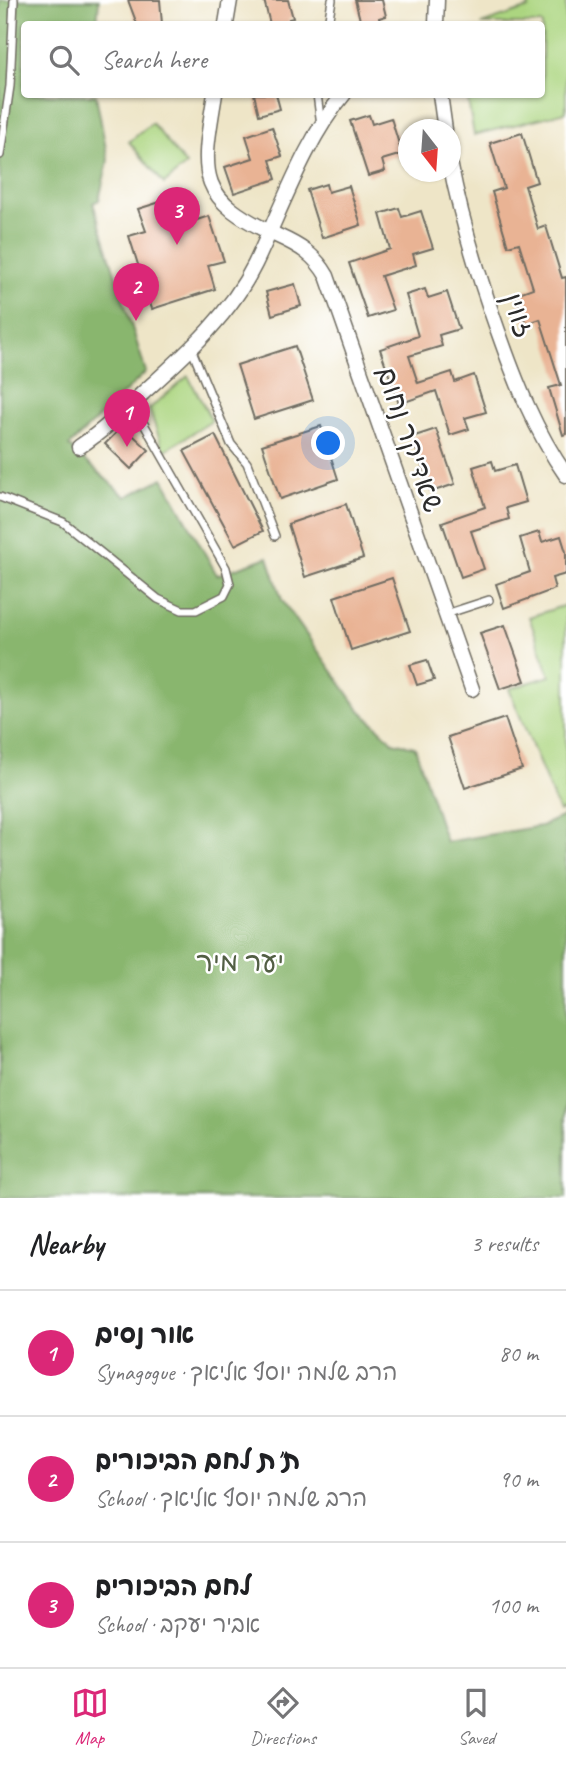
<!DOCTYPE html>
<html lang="en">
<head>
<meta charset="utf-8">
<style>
  :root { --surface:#fff; --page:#f2f2f2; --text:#202124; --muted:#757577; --line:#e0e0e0; --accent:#db2777 }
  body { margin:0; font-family:Caveat,"Playpen Sans Hebrew",sans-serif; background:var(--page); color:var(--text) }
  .compass { position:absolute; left:398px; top:119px; width:63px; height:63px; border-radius:50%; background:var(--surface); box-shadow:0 2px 5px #0004; rotate:163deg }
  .you { position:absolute; left:329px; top:444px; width:24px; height:24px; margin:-18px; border:5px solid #fff; border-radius:50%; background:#1a73e8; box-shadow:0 0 0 10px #1a73e833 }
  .badge { display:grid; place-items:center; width:46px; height:46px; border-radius:50%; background:var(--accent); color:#fff; font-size:23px; font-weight:700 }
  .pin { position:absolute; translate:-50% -58px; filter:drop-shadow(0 2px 4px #0008) }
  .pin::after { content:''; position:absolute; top:37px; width:24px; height:21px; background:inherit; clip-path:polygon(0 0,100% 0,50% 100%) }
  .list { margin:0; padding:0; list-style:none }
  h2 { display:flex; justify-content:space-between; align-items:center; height:91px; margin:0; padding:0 28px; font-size:30px }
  h2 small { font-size:23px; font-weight:400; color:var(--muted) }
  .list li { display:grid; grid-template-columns:46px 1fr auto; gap:21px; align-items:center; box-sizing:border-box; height:126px; padding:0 28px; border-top:2px solid var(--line) }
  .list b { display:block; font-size:26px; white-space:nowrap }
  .list p { margin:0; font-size:23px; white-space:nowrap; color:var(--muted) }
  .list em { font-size:23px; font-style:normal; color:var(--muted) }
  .icon { flex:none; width:38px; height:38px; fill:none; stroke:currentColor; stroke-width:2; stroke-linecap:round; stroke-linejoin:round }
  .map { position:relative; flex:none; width:566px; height:1198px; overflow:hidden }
  .search { position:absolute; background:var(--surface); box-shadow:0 2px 5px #0004; left:21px; right:21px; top:21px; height:77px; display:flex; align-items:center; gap:18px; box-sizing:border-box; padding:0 24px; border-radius:7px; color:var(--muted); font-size:26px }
  .sheet { height:469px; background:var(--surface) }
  nav { display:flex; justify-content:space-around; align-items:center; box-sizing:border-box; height:98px; border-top:2px solid var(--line); background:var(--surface); font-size:19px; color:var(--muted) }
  nav a { display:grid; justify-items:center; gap:4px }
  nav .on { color:var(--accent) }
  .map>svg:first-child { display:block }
</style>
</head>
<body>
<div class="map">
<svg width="566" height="1198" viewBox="0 0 566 1198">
  <rect width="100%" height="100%" fill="#fff"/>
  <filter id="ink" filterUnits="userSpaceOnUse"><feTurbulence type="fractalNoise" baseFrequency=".0143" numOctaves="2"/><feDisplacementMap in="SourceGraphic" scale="14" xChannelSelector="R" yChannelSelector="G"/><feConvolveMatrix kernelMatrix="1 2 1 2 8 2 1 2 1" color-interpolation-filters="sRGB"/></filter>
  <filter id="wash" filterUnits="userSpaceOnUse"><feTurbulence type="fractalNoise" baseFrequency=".00686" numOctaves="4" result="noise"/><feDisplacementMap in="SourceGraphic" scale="28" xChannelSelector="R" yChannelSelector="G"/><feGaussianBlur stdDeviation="1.57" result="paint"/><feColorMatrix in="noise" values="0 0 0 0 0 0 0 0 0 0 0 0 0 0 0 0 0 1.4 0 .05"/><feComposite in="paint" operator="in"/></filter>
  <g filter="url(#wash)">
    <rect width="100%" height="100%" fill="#eee5c7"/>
    <g fill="#acd580" stroke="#6c8056" stroke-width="2">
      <polygon points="527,0 566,0 566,112 474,135 467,95 542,94 542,24 481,24 529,8"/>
      <polygon points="152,123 186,165 164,184 129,142"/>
      <polygon points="188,376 212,421 164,451 149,409"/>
      <polygon points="566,605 566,809 559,812 509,689 550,676 529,617"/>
    </g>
    <polygon fill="#89b66e" stroke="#5a704c" stroke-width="2" points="0,0 99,0 97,24 24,24 24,94 96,95 108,160 99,200 93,203 146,372 69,446 126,497 163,478 217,575 268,557 282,600 359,709 393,742 415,747 446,842 541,826 566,815 566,1198 0,1198"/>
    <g id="blocks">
      <g fill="#e9b394">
        <polygon points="128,0 160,0 162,24 137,24"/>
        <polygon points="264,0 288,0 293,18 289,19 290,24 270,24"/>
        <polygon points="355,0 382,0 386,16 379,18 380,24 361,24"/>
        <polygon points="254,94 276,94 280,109 259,115"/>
        <polygon points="369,115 372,124 391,118 402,154 382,160 385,171 368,176 350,121"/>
        <polygon points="272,127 282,156 270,160 276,179 234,193 225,167 253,158 246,136"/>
        <polygon points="522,133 537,182 525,186 538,229 546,226 562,278 566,277 566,434 563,435 549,388 561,385 540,319 526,324 516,294 533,288 519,243 508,246 492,192 504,188 490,143"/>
        <polygon points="326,184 328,192 349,186 361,225 322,238 307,190"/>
        <polygon points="189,193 197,220 209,216 224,261 208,265 215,289 152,309 129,236 146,231 138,209"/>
        <polygon points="399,208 402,217 421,211 433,248 413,254 416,265 381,276 393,310 368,318 349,263 390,249 380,214"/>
        <polygon points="295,284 301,306 272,315 266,292"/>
        <polygon points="425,289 428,298 447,292 459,329 439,335 442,346 409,356 418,383 452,372 455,382 474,375 486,412 465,418 469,429 450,435 436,391 399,404 380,349 418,336 406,295"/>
        <polygon points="295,346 313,400 254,419 237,365"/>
        <polygon points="123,426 149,450 131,469 105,444"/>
        <polygon points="321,426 338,479 280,499 262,445"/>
        <polygon points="436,429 455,484 431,492 412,437"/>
        <polygon points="215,435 263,531 235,545 184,451"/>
        <polygon points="492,461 495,471 515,465 526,502 506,508 509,519 471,531 484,569 461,577 442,522 485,507 473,467"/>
        <polygon points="346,504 363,558 305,577 288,524"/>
        <polygon points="539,532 542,542 561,536 566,552 566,574 552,578 555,589 504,608 496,584 530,572 520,538"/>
        <polygon points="392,578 410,631 351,650 334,597"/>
        <polygon points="505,625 525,681 500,689 480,633"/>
        <polygon points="427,660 434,680 417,685 410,665"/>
        <polygon points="505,718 522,769 465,788 448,737"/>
      </g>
    </g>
  </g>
  <g filter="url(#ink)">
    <use href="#blocks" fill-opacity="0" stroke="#6f6c62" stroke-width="2"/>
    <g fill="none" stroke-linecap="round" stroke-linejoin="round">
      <g stroke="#6f6c62" stroke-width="10">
        <g id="service">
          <polyline points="328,24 332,0"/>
          <polyline points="317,94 321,125"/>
          <polyline points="0,155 10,86 14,0"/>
          <polyline points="191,348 231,444 247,463 275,536"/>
          <polyline points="0,497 63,522 158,599 182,610 196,610 224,596 230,584 226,568 132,403"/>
          <polyline points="446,614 489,600"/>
        </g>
      </g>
      <g stroke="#6f6c62" stroke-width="17">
        <g id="minor">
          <polyline points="226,24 230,0"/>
          <polyline points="436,24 437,0"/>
          <path d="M215,94c-14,83 -19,104 63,142 22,10 37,19 49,40l145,413"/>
          <polyline points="440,94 445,130"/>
          <path d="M450,162c11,58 28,113 48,169 18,51 37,100 68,144"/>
          <path d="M79,447c24,-16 44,-35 65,-55 42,-38 86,-77 111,-128 26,-54 50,-124 89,-170"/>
        </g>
      </g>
      <use href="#service" stroke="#fff" stroke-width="7"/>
      <use href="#minor" stroke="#fff" stroke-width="14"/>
    </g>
  </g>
  <g text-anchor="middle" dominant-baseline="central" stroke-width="5" stroke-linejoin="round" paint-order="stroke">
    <g font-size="28" fill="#2b2b2b" stroke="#fff">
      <text transform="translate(519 315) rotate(71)">זווין</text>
      <text transform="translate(410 439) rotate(71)">שאדיקר נחום</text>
    </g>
    <g font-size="28" fill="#525e44" stroke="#fff">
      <text x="240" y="961">יער מיר</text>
    </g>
  </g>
</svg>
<svg class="compass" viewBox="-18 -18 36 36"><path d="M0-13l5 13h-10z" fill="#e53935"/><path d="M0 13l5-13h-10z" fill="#757577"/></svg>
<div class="you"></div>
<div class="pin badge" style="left:127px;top:447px">1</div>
<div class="pin badge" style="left:136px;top:321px">2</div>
<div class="pin badge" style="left:177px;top:245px">3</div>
<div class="search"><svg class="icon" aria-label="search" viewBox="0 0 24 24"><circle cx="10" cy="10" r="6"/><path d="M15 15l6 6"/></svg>Search here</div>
</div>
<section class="sheet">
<h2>Nearby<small>3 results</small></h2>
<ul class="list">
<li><span class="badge">1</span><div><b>אור נסים</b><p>Synagogue · הרב שלמה יוסף אליאך</p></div><em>80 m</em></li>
<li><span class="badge">2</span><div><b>ת&quot;ת לחם הביכורים</b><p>School · הרב שלמה יוסף אליאך</p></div><em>90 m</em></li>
<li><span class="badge">3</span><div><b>לחם הביכורים</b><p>School · אביר יעקב</p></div><em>100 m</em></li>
</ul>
</section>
<nav>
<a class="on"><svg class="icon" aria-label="map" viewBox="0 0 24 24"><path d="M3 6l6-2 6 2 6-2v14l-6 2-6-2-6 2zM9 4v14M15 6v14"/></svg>Map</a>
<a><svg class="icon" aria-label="directions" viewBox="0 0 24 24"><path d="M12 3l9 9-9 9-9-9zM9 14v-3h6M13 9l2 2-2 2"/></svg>Directions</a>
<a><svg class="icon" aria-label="saved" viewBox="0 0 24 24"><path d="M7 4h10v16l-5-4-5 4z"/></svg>Saved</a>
</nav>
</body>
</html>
